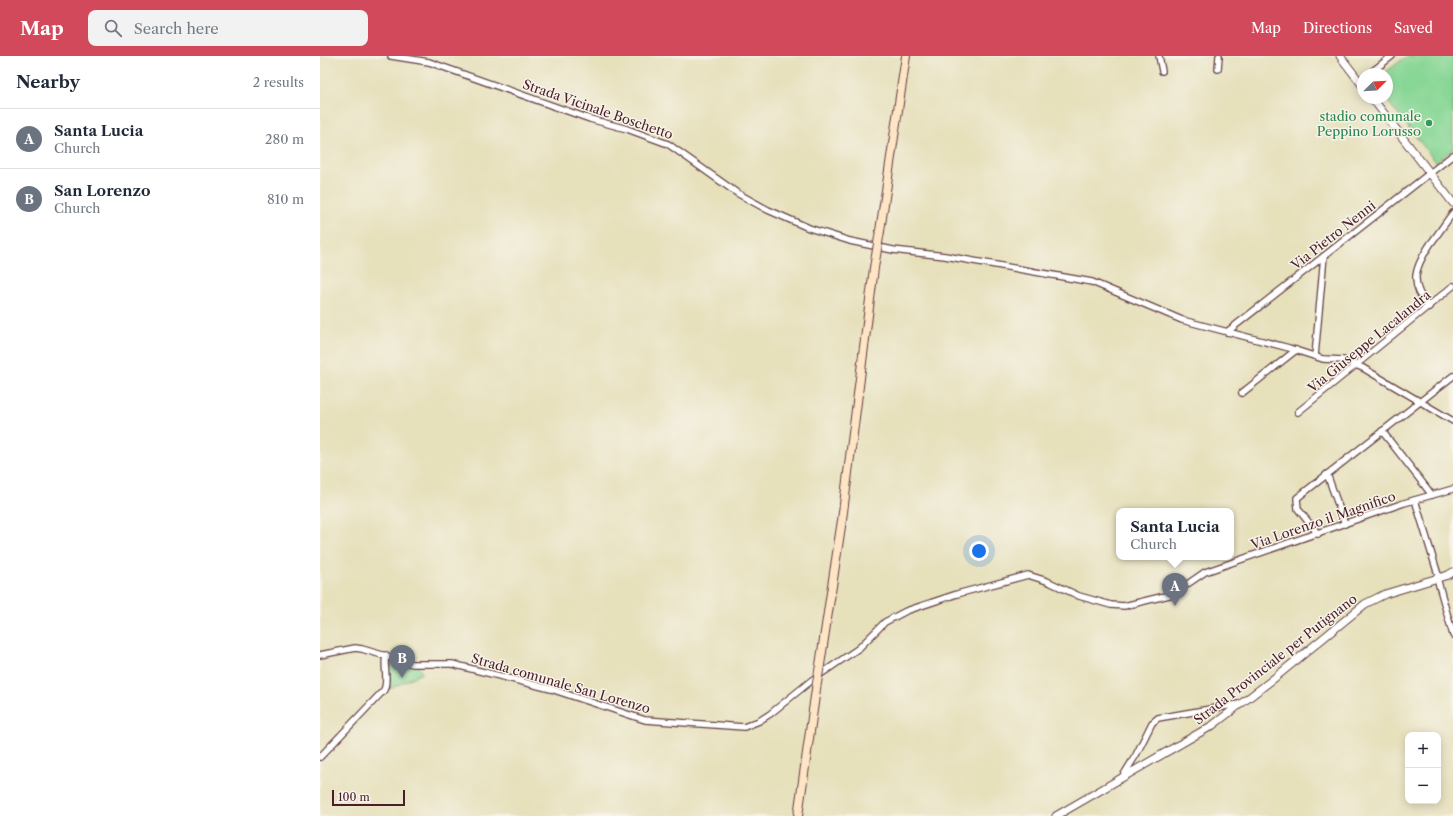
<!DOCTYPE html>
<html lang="en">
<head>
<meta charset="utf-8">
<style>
  :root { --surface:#fff; --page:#f2f2f3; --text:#1f2937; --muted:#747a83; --line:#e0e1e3; --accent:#d1495b }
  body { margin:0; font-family:"Libre Caslon Text",serif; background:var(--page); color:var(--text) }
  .controls { position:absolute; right:12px; bottom:12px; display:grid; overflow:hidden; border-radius:8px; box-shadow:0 2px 10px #0003 }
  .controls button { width:36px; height:36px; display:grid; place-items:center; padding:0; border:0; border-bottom:1px solid var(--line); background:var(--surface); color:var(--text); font:20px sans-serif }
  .compass { position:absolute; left:1037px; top:12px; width:36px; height:36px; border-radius:50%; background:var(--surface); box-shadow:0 2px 10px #0003; rotate:66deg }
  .scale { position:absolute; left:12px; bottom:10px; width:73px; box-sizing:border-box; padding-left:4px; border:2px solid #4a1f2b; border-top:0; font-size:11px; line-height:14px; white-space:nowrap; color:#4a1f2b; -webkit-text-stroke:3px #f7f3e8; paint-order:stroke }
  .you { position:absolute; left:659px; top:495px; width:14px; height:14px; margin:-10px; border:3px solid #fff; border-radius:50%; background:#1a73e8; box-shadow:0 0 0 6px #1a73e833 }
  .badge { display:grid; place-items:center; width:26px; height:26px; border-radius:50%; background:var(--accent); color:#fff; font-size:13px; font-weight:700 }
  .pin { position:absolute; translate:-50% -33px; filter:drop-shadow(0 1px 2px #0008) }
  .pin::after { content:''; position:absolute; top:21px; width:14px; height:12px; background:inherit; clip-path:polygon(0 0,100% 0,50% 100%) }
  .popup { position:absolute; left:796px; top:452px; width:118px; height:52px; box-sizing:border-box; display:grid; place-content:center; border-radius:8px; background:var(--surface); filter:drop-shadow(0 1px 3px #0005); font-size:13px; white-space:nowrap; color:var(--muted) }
  .popup b { font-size:15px; color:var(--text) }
  .popup::after { content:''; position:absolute; left:50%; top:100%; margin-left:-8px; border:8px solid transparent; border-top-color:var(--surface) }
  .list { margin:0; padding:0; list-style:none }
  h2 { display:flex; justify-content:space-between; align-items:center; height:52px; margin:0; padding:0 16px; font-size:17px }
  h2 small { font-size:13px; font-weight:400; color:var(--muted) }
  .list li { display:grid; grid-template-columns:26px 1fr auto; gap:12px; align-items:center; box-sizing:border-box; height:60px; padding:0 16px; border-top:1px solid var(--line) }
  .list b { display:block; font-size:15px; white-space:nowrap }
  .list p { margin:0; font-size:13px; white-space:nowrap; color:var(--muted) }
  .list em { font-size:13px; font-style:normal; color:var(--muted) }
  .icon { flex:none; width:22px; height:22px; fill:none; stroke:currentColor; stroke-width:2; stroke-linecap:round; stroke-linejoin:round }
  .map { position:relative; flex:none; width:1133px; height:760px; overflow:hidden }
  header { display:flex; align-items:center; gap:24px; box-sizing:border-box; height:56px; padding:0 20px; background:var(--accent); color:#fff }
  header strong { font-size:19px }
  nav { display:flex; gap:22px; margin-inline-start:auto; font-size:14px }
  .search { width:280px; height:36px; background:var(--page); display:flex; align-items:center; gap:10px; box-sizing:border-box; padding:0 14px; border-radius:8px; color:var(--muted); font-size:15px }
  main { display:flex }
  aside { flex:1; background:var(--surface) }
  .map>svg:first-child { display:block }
</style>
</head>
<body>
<header>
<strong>Map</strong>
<div class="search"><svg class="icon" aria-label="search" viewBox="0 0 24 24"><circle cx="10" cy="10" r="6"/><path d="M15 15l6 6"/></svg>Search here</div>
<nav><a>Map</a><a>Directions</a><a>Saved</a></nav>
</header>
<main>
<aside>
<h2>Nearby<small>2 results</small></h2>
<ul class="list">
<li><span class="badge" style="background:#6b7280">A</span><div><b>Santa Lucia</b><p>Church</p></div><em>280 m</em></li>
<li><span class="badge" style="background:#6b7280">B</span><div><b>San Lorenzo</b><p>Church</p></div><em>810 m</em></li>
</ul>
</aside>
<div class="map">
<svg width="1133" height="760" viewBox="0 0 1133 760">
  <rect width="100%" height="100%" fill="#f7f3e8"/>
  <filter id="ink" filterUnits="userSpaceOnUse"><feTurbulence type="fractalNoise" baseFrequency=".025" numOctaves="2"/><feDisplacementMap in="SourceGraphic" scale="8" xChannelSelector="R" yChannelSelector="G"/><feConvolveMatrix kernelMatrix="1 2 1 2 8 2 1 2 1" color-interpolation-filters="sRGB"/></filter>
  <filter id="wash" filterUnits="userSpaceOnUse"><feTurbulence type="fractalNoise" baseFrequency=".012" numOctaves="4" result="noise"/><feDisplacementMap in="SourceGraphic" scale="16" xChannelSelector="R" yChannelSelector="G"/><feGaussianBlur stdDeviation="0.9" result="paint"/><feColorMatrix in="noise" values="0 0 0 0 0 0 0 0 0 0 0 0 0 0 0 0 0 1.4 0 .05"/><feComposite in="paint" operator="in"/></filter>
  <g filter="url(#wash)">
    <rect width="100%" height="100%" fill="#e6e0bb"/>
    <g fill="#89d796" stroke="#6a7b60">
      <polygon points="1087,0 1133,0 1133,93 1116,106 1065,42 1067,42 1067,18 1063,18"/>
      <polygon points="69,604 98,610 102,617 70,633 66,609"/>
    </g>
  </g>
  <g filter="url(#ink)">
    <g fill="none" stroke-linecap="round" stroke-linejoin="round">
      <g stroke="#613c41" stroke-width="8">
        <g id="minor">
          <polyline points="71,0 109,6 270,63 307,73 348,88 417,137 448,154 489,172 530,185 573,194 625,200 772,226 862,264 969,292 1003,303 1023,304 1043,312 1133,365"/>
          <polyline points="839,0 842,15"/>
          <polyline points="898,13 899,0"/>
          <polyline points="1049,18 1072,0"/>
          <path d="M1109,251c-21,-24 -14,-40 2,-64 8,-10 14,-20 22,-30"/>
          <polyline points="907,276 1133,99"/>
          <polyline points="995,300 1004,200"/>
          <polyline points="922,337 976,294"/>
          <polyline points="978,356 1133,230"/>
          <polyline points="1062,375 1112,439"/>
          <polyline points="1007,418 1025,468"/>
          <polyline points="1095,444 1119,522"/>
          <polyline points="998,478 978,453 977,442 1133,320"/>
          <polyline points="1117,522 1133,579"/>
          <polyline points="0,599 35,592 42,593 93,608 132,608 231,633 325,664 424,671 439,665 450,658 492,624 539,592 565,566 586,555 637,538 708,519 727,525 759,540 791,549 804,550 853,538 885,516 1084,447 1133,433"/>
          <path d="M0,701l64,-67c5,-10 -1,-24 2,-35"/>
          <polyline points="803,720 816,699 832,667 838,662 919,648"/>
        </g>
      </g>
      <g stroke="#613c41" stroke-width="9">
        <g id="tertiary">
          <polyline points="1020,0 1043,30"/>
          <polyline points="1052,42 1133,147"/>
          <polyline points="736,760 893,669 952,624 1045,548 1065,538 1128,519 1133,516"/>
        </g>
      </g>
      <g stroke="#613c41" stroke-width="10">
        <g id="secondary">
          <polyline points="560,175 586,0"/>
          <polyline points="500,609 522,464 554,212"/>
          <polyline points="478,760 496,633"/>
        </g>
      </g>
      <use href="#minor" stroke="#fff" stroke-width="5.5"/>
      <use href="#tertiary" stroke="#fff" stroke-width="7"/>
      <use href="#secondary" stroke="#fde5c5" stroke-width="8"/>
      <g stroke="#613c41" stroke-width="10" stroke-linecap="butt">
        <g id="secondary-bridge">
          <polyline points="554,212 560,175"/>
          <polyline points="496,633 500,609"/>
        </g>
      </g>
      <use href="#secondary-bridge" stroke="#fde5c5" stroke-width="8"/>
    </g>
  </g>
  <circle fill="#2e9e5b" stroke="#f7f3e8" stroke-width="1.5" cx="1109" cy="67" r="4"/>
  <g text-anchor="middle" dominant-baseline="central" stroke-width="3" stroke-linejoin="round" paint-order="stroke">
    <g font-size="13" fill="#4a1f2b" stroke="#f7f3e8">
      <text transform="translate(278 53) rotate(19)">Strada Vicinale Boschetto</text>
      <text transform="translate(1013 179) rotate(-38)">Via Pietro Nenni</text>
      <text transform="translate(1049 285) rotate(-39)">Via Giuseppe Lacalandra</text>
      <text transform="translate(1003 464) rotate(-19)">Via Lorenzo il Magnifico</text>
      <text transform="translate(955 603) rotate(-38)">Strada Provinciale per Putignano</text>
      <text transform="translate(241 627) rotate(16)">Strada comunale San Lorenzo</text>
    </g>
    <g font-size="13" fill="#27864d" stroke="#f7f3e8" text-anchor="end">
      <text x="1101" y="60">stadio comunale<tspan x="1101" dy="15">Peppino Lorusso</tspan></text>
    </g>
  </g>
</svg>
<div class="controls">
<button>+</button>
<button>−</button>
</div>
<svg class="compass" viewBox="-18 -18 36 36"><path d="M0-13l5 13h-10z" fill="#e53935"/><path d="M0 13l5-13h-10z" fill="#747a83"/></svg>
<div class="scale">100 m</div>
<div class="you"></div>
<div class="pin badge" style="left:855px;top:550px;background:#6b7280">A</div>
<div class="popup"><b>Santa Lucia</b>Church</div>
<div class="pin badge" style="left:82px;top:622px;background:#6b7280">B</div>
</div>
</main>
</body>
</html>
